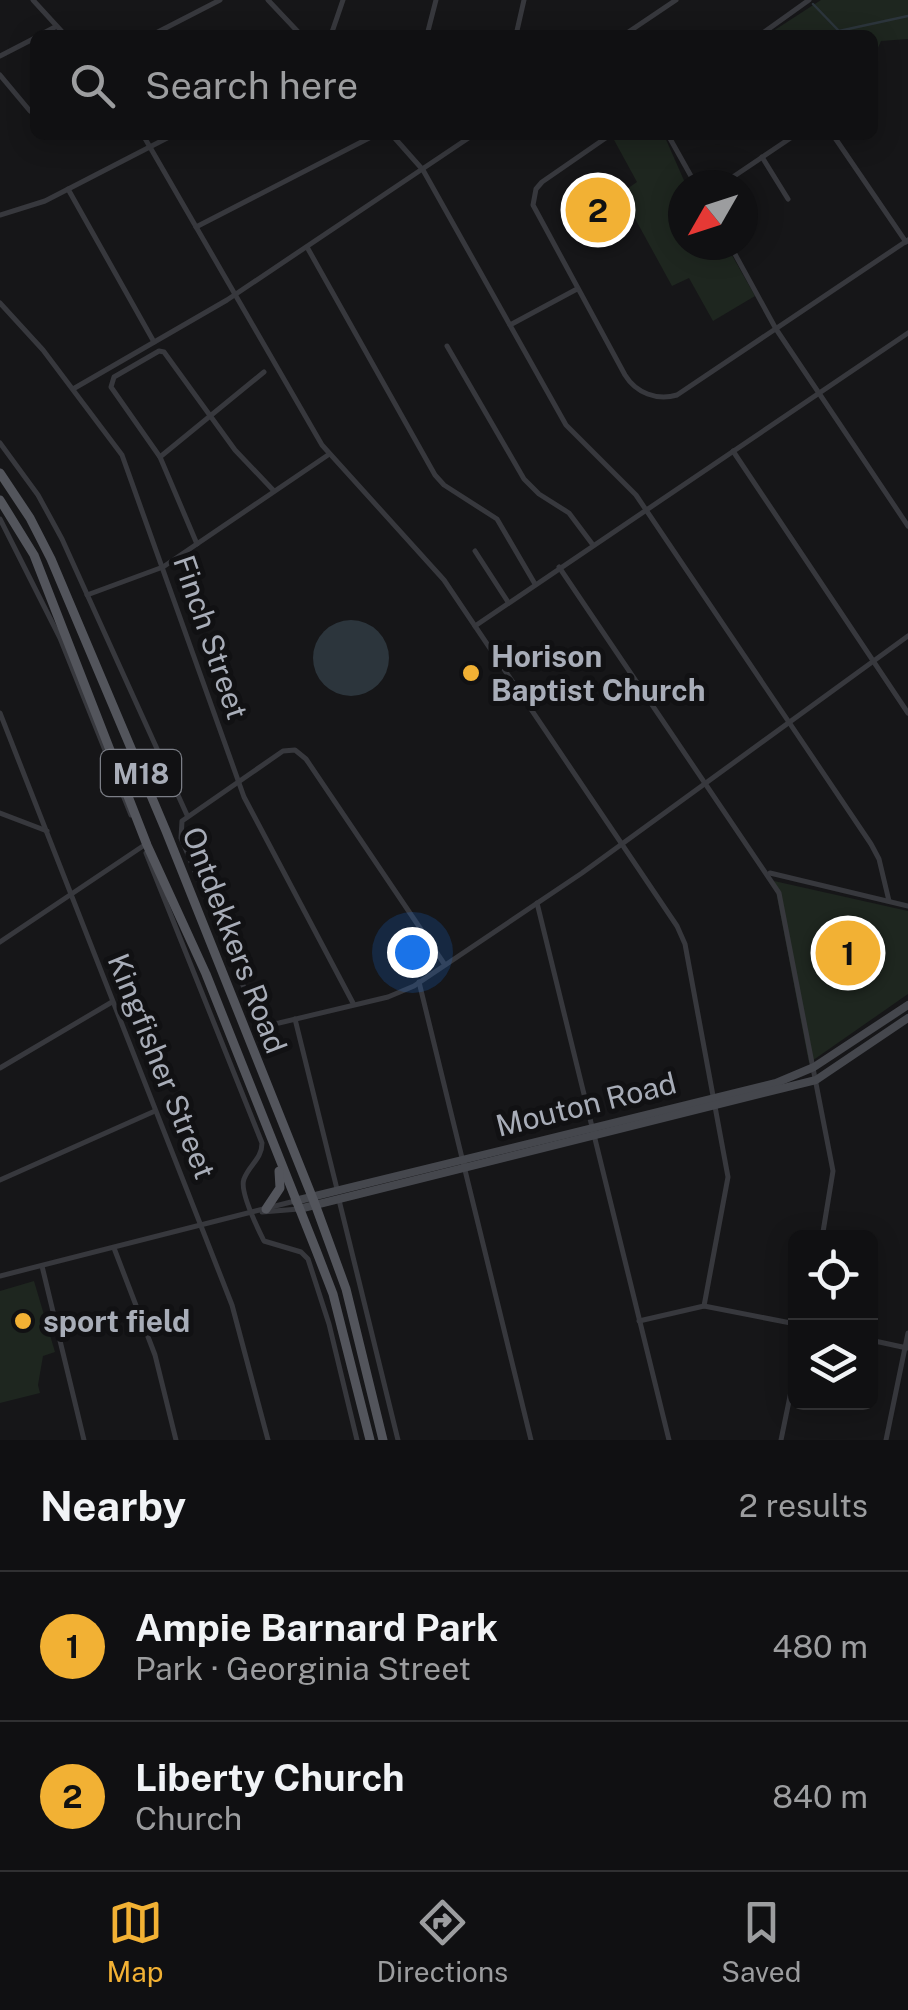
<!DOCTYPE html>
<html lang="en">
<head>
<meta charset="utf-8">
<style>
  :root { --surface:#101012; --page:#19191b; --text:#f1f3f6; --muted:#9c9d9f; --line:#303032; --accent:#f2b134 }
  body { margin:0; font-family:"Public Sans",sans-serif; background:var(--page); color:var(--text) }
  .controls { position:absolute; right:30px; bottom:30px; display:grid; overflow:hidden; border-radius:15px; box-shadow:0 5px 25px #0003 }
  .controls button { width:90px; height:90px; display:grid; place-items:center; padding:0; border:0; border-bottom:2px solid var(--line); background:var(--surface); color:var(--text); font:50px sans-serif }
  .compass { position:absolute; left:668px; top:170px; width:90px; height:90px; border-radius:50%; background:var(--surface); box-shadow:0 5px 25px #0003; rotate:231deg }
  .you { position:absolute; left:412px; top:952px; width:35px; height:35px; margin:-25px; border:8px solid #fff; border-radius:50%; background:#1a73e8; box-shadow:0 0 0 15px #1a73e833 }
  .badge { display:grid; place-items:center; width:65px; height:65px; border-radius:50%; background:var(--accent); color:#111; font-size:32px; font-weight:700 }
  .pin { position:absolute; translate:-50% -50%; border:5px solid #fff; box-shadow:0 2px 10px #0006 }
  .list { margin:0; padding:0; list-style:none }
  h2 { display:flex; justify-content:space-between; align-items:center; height:130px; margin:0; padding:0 40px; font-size:42px }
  h2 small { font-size:32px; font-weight:400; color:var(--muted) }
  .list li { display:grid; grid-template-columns:65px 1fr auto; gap:30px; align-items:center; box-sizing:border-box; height:150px; padding:0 40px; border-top:2px solid var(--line) }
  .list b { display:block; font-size:38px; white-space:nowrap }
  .list p { margin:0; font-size:32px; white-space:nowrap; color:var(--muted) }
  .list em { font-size:32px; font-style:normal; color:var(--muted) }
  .icon { flex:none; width:55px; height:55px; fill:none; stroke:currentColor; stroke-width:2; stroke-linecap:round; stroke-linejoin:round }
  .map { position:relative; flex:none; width:908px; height:1440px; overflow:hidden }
  .search { position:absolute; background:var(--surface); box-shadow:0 5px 25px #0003; left:30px; right:30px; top:30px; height:110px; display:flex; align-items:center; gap:25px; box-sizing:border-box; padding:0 35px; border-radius:15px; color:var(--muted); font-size:38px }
  .sheet { height:430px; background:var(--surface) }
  nav { display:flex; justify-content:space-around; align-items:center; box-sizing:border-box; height:140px; border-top:2px solid var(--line); background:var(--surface); font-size:28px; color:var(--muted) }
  nav a { display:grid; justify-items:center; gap:5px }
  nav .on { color:var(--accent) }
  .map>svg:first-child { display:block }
</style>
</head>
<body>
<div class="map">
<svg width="908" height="1440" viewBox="0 0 908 1440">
  <rect width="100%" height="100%" fill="#161618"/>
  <g fill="#1e261f">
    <polygon points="821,0 908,0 908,39 881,41 873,59 873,35 767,35"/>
    <polygon points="618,135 664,135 686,185 683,185 683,245 719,245 724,253 729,250 755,296 713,321 689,278 672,286 621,193 637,182 613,138"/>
    <polygon points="774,881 908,911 908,994 809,1063"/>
    <polygon points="34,1281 55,1352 43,1356 38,1385 40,1393 0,1403 0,1291"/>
  </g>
  <circle fill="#2c353c" cx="351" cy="658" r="38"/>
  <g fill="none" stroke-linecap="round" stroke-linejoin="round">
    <polyline stroke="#2c353c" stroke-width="2.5" points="813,4 839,31 908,16"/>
    <g stroke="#37383d" stroke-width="5">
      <polyline points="33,0 65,35"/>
      <polyline points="268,0 301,35"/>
      <polyline points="40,35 55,27"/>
      <polyline points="152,35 220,0"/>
      <polyline points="331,35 343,0"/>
      <polyline points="427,35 436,0"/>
      <polyline points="516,35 524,0"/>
      <polyline points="624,35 676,0"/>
      <polyline points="760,35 809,0"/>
      <polyline points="0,56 35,38"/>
      <polyline points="0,75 30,111"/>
      <polyline points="143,135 322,445 444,580 677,926 685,944 728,1177 704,1306"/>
      <polyline points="392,135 423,170 566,425 636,495 871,844 879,859 889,901"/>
      <path d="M610,135l-68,47 -6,7 -3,16 92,170c11,18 32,26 52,20l231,-155"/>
      <polyline points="668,135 696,185"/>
      <polyline points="833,135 906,242"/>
      <polyline points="762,157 788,199"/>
      <polyline points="721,185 795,135"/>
      <polyline points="68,189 154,342"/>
      <polyline points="0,215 45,201 173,135"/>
      <polyline points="196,227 375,135"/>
      <polyline points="730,245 776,329 908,526"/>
      <polyline points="307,247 435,475 444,485 497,519 535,584"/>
      <polyline points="0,303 43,350 122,455 244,797 353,1003"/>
      <polyline points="510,325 577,289"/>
      <polyline points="447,346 524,479 539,494 569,513 593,545"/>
      <polyline points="73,389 227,300 473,135"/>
      <polyline points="0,443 38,495 62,539 187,815"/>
      <polyline points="733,451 908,713"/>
      <polyline points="160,457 264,372"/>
      <polyline points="0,519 60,638 131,815"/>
      <polyline points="197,544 160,457 111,387 114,377 159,351 164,352 235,450 274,491"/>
      <polyline points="475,551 508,602"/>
      <polyline points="559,567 779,893 833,1171 822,1238"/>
      <polyline points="87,595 163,567 328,455"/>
      <polyline points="475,626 908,333"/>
      <polyline points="0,713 232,1305 268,1440"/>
      <polyline points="0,813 47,831"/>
      <path d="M146,853l116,290c0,16 -13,22 -18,36 -5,12 14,50 20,62l37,11 7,7 21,65 28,116"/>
      <polyline points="770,873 908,906"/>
      <polyline points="537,903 669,1440"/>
      <polyline points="0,942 143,846"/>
      <polyline points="445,965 306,759 295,750 283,751 182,821 181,838 258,1021 264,1024 279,1023 388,997 414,986 582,873 908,636"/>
      <polyline points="419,982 531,1440"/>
      <polyline points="295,1019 337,1189"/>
      <polyline points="0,1068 112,1002"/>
      <polyline points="0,1180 155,1111"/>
      <polyline points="339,1200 398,1440"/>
      <polyline points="262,1212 299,1209"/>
      <polyline points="114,1248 155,1355 176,1440"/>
      <polyline points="42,1266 84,1440"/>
      <polyline points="0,1276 295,1201"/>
      <polyline points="639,1321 704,1306 796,1324"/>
      <polyline points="870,1340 907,1348"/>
      <polyline points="781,1440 796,1367"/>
      <polyline points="886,1440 908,1333"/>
    </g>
    <g stroke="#45474d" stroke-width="8">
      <polyline points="295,1201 776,1083 814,1067 908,1005"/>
      <polyline points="299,1209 816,1080 908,1018"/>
    </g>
    <g stroke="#53555c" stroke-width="9">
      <polyline points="0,473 30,518 51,559 166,831 315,1204 346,1289 383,1440"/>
      <polyline points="0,500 34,555 147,845 206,974 316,1250 333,1294 370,1440"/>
      <polyline points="266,1209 280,1188 279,1171"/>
    </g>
  </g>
  <g fill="#f2b134" stroke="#111113" stroke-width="4">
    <circle cx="471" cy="673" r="10"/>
    <circle cx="23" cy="1321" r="10"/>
  </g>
  <g text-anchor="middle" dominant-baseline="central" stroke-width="10" stroke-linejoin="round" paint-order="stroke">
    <rect fill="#111113" stroke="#7b7e86" stroke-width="2.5" x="101" y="750" width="80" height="46" rx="8"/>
    <g font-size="28" font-weight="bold" fill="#a8adb8">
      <text x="141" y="773">M18</text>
    </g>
    <g font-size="30" fill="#a8adb8" stroke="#111113">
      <text transform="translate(211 637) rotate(71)">Finch Street</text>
      <text transform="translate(235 940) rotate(69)">Ontdekkers Road</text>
      <text transform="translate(162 1066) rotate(68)">Kingfisher Street</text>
      <text transform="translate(586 1104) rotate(-14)">Mouton Road</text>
    </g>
    <g font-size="30" font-weight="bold" fill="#a8adb8" stroke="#111113" text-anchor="start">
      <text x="491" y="656">Horison<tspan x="491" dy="34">Baptist Church</tspan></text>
      <text x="43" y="1321">sport field</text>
    </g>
  </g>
</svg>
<div class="controls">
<button><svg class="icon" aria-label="locate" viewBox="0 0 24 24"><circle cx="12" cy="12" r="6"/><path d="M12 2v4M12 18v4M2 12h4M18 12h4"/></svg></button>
<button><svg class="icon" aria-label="layers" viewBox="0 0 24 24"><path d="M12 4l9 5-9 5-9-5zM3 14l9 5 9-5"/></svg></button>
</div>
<svg class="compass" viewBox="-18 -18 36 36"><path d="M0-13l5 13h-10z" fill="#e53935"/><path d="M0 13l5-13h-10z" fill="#9c9d9f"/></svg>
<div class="you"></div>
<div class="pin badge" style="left:848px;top:953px">1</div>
<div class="pin badge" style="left:598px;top:210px">2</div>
<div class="search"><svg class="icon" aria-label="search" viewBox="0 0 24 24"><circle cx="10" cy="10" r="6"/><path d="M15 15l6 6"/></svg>Search here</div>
</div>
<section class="sheet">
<h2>Nearby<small>2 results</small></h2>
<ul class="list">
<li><span class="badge">1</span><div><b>Ampie Barnard Park</b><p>Park · Georginia Street</p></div><em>480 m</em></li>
<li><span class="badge">2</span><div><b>Liberty Church</b><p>Church</p></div><em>840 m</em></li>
</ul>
</section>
<nav>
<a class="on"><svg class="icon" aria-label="map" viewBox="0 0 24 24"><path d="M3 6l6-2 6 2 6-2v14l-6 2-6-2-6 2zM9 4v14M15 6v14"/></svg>Map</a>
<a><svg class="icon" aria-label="directions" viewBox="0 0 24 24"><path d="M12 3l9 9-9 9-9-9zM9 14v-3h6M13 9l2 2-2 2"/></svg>Directions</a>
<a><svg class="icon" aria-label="saved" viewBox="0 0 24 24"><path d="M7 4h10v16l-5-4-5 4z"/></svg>Saved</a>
</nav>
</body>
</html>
